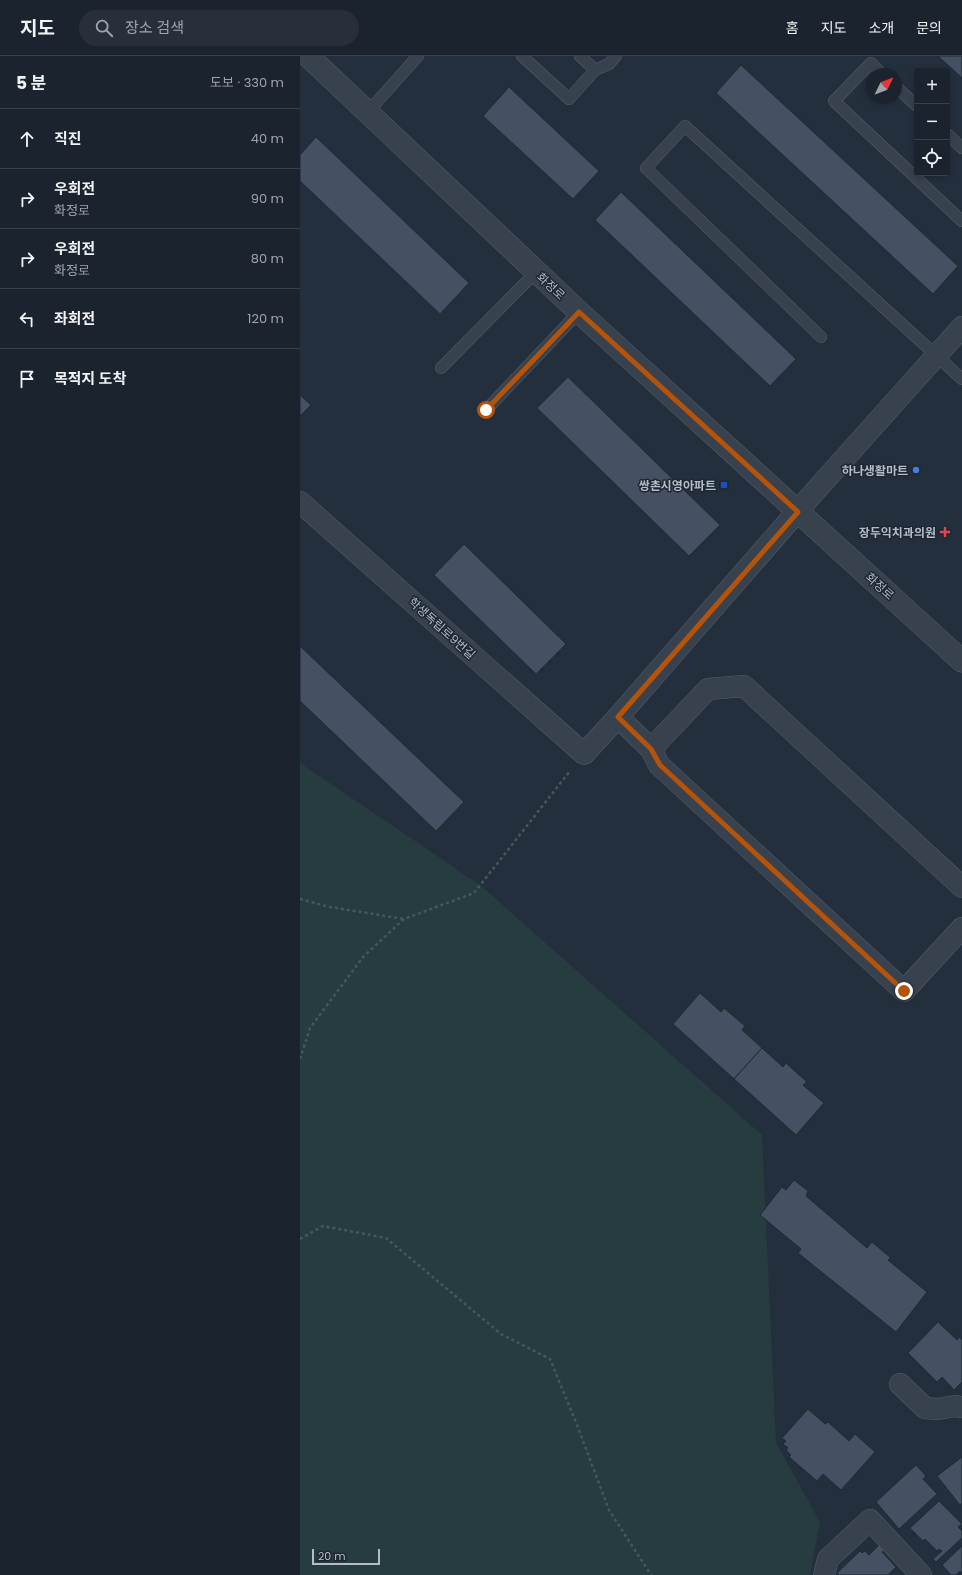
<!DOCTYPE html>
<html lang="ko">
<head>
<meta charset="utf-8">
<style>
  :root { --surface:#1b232e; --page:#282f3a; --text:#f1f3f6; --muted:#a0a4aa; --line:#39404a }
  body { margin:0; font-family:Poppins,"Noto Sans KR",sans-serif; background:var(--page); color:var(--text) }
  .controls { position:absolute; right:12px; top:12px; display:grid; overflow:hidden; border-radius:4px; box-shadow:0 2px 6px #0003 }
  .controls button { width:36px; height:36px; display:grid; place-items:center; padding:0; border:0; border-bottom:1px solid var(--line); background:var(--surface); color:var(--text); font:20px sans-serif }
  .compass { position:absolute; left:566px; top:12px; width:36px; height:36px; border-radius:50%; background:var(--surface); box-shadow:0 2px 6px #0003; rotate:47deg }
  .scale { position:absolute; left:12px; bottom:10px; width:68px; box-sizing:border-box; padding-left:4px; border:2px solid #b4bcc9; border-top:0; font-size:11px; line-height:14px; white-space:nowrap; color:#b4bcc9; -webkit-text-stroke:3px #1d2633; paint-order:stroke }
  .stop { position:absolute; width:12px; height:12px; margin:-9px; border:3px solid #b45309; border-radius:50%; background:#fff }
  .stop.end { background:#b45309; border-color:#fff; box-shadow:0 1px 4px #0008 }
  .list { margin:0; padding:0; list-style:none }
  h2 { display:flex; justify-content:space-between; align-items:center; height:52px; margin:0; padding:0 16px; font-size:17px }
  h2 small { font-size:13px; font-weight:400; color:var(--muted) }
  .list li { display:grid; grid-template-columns:26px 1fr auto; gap:12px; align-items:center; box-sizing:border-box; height:60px; padding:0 16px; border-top:1px solid var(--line) }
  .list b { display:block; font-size:15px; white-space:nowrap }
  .list p { margin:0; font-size:13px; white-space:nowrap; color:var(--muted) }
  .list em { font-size:13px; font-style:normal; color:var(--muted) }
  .icon { flex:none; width:22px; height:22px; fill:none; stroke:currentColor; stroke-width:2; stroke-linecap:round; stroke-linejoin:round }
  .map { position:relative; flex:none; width:662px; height:1519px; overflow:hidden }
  header { display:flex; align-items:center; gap:24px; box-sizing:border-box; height:56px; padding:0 20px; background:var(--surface); border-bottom:1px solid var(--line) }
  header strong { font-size:19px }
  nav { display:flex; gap:22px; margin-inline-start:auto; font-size:14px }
  .search { width:280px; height:36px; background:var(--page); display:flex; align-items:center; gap:10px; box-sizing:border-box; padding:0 14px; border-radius:22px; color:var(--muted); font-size:15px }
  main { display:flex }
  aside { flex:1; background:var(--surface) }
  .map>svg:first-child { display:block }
</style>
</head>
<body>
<header>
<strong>지도</strong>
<div class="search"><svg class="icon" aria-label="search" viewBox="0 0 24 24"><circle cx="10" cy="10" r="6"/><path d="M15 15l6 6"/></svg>장소 검색</div>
<nav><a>홈</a><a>지도</a><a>소개</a><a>문의</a></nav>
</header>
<main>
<aside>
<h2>5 분<small>도보 · 330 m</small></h2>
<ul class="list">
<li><svg class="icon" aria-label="ahead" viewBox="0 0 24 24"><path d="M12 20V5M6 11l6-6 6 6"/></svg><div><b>직진</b></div><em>40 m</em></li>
<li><svg class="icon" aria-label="right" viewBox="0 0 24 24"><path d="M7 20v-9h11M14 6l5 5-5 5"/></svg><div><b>우회전</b><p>화정로</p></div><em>90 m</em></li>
<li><svg class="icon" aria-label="right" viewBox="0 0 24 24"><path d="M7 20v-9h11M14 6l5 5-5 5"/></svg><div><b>우회전</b><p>화정로</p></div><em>80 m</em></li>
<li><svg class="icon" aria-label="left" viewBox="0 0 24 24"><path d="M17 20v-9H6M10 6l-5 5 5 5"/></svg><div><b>좌회전</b></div><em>120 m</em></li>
<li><svg class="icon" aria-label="arrive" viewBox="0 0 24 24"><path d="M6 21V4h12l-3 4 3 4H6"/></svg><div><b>목적지 도착</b></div></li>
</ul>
</aside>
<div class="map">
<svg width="662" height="1519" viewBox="0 0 662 1519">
  <rect width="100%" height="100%" fill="#242f3e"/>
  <polygon fill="#263c3f" points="0,707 180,829 462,1079 476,1387 520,1466 510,1519 0,1519"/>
  <g fill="#455162" stroke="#1f2835">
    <polygon points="638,0 662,0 662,22"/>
    <polygon points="441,9 658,210 633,238 416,37"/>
    <polygon points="209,31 299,115 273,143 183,60"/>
    <polygon points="16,81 169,227 140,258 0,125 0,99"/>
    <polygon points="321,136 496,303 470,330 295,164"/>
    <polygon points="268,321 420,469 389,500 237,352"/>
    <polygon points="0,339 11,349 0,360"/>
    <polygon points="164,488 266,588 236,618 134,519"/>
    <polygon points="0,590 164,746 136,775 0,645"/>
    <polygon points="400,937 421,956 424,952 445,970 442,974 462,992 434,1023 373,968"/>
    <polygon points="462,992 483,1011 486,1007 507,1026 503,1029 524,1047 496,1079 434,1023"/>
    <polygon points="494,1124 508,1135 506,1140 567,1192 572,1186 591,1202 588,1204 627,1236 596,1276 498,1197 501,1193 460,1159 482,1131 486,1134"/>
    <polygon points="638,1266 657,1284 659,1281 662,1284 662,1326 654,1334 642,1321 637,1326 608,1297"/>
    <polygon points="508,1353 525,1368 528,1366 549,1385 555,1378 575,1396 541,1434 523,1418 517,1425 489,1401 491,1399 486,1394 488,1392 483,1388 486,1385 482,1382"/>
    <polygon points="662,1401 662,1447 660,1449 637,1420"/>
    <polygon points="616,1409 626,1420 623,1423 637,1438 599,1473 576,1446"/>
    <polygon points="639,1445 662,1468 658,1471 662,1475 662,1482 636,1506 633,1503 642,1495 639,1493 637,1495 625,1483 623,1485 610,1472"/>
    <polygon points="579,1489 584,1495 582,1496 596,1511 588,1519 539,1519 537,1517 560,1495 562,1497 565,1495 569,1499"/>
    <polygon points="662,1490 662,1518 660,1515 656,1519 651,1519 642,1509"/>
  </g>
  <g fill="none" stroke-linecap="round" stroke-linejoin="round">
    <g stroke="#565f6c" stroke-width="12">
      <g id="service">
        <polyline points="222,0 269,43 295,14 280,0"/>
        <polyline points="295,14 309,8 316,0"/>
        <polyline points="582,18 571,7 534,45 662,165"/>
        <polyline points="596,31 617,50"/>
        <polyline points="67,57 118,0"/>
        <polyline points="647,78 662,92"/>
        <polyline points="521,281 346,112 385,70 662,323"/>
        <polyline points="141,312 236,216"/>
        <polyline points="186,354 279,256"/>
      </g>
    </g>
    <g stroke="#565f6c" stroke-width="22">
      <g id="minor">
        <polyline points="0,446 284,698 318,661 509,442 662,271"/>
        <polyline points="318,661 351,693 359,709 604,935 662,872"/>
        <polyline points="351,693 408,633 444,630 662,831"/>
        <polyline points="600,1328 625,1352 638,1353 655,1350 662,1351"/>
        <polyline points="524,1519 528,1503 570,1464 621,1519"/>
      </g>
    </g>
    <g stroke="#565f6c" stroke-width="23">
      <polyline id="tertiary" points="8,0 279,256 662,605"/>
    </g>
    <g stroke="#44595c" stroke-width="2.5" stroke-dasharray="3 3" stroke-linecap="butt">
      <polyline points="0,843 30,851 104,863"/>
      <polyline points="0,1003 10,972 63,901 104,863 174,837 270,715"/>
      <polyline points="0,1183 23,1170 86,1182 201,1278 250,1303 277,1369 309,1454 351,1519"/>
    </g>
    <use href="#service" stroke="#38414e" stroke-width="11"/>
    <use href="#minor" stroke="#38414e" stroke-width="21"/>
    <use href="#tertiary" stroke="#38414e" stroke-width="22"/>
  </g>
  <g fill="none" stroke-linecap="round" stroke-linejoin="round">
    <polyline stroke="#b45309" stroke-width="5" points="186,354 279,256 498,456 318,661 351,693 360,709 604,935"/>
  </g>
  <circle fill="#3f7fe0" stroke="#1d2633" stroke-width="1.5" cx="616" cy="414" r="4"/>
  <rect fill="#1a4fb4" stroke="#1d2633" stroke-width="1.5" x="420" y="425" width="8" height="8" rx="2"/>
  <path fill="#e0444e" stroke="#1d2633" stroke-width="1.5" d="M643 470h4v4h4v4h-4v4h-4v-4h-4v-4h4z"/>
  <g text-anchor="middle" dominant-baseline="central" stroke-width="3" stroke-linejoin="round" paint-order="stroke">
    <g font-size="12" fill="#b4bcc9" stroke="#1d2633">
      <text transform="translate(251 230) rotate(43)">화정로</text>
      <text transform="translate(580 530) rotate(42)">화정로</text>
      <text transform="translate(142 572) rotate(42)">학생독립로9번길</text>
    </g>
    <g font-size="12" font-weight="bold" fill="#b4bcc9" stroke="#1d2633" text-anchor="end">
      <text x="608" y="414">하나생활마트</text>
      <text x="416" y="429">쌍촌시영아파트</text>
      <text x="636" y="476">장두익치과의원</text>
    </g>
  </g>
</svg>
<div class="controls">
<button>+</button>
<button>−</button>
<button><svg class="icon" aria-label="locate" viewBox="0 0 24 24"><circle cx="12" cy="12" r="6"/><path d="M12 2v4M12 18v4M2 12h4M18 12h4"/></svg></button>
</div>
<svg class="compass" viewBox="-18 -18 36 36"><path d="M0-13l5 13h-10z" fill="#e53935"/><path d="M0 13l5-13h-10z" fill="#a0a4aa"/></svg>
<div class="scale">20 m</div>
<div class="stop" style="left:186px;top:354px"></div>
<div class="stop end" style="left:604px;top:935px"></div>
</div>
</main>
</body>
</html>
